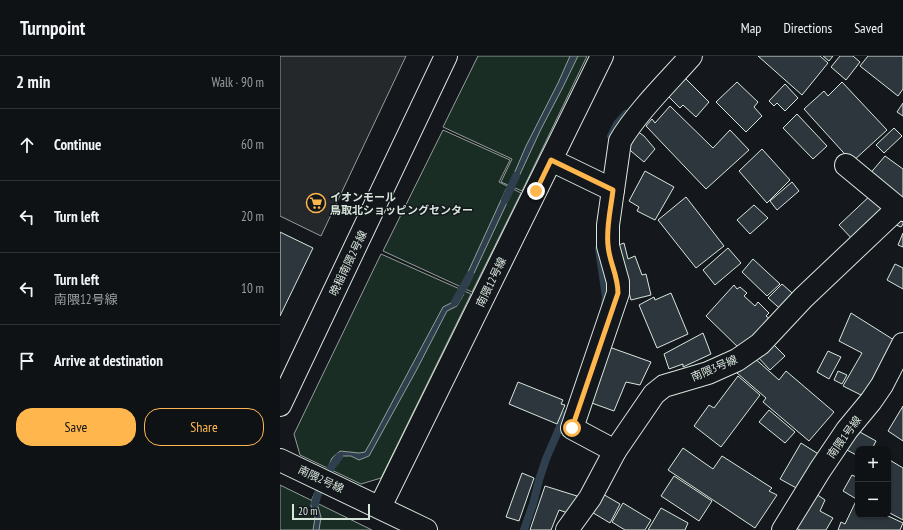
<!DOCTYPE html>
<html lang="en">
<head>
<meta charset="utf-8">
<style>
  :root { --surface:#0f1215; --page:#1d2022; --text:#f1f3f6; --muted:#9b9ea0; --line:#2f3234; --accent:#ffb74d }
  body { margin:0; font-family:"PT Sans Narrow","Noto Sans JP",sans-serif; background:var(--page); color:var(--text) }
  .controls { position:absolute; right:12px; bottom:12px; display:grid; overflow:hidden; border-radius:8px; box-shadow:0 1px 3px #0004 }
  .controls button { width:36px; height:36px; display:grid; place-items:center; padding:0; border:0; border-bottom:1px solid var(--line); background:var(--surface); color:var(--text); font:20px sans-serif }
  .scale { position:absolute; left:12px; bottom:10px; width:78px; box-sizing:border-box; padding-left:4px; border:2px solid #d8e6dc; border-top:0; font-size:11px; line-height:14px; white-space:nowrap; color:#d8e6dc; -webkit-text-stroke:3px #14181c; paint-order:stroke }
  .stop { position:absolute; width:12px; height:12px; margin:-9px; border:3px solid #ffb74d; border-radius:50%; background:#fff }
  .stop.end { background:#ffb74d; border-color:#fff; box-shadow:0 1px 4px #0008 }
  .list { margin:0; padding:0; list-style:none }
  h2 { display:flex; justify-content:space-between; align-items:center; height:52px; margin:0; padding:0 16px; font-size:17px }
  h2 small { font-size:13px; font-weight:400; color:var(--muted) }
  .list li { display:grid; grid-template-columns:26px 1fr auto; gap:12px; align-items:center; box-sizing:border-box; height:72px; padding:0 16px; border-top:1px solid var(--line) }
  .list b { display:block; font-size:15px; white-space:nowrap }
  .list p { margin:0; font-size:13px; white-space:nowrap; color:var(--muted) }
  .list em { font-size:13px; font-style:normal; color:var(--muted) }
  .actions { display:flex; gap:8px; padding:12px 16px }
  .actions a { flex:1; padding:9px 0; border:1px solid var(--accent); border-radius:16px; text-align:center; font-size:14px; color:var(--accent) }
  .actions .main { background:var(--accent); color:#111 }
  .icon { flex:none; width:22px; height:22px; fill:none; stroke:currentColor; stroke-width:2; stroke-linecap:round; stroke-linejoin:round }
  .map { position:relative; flex:none; width:623px; height:474px; overflow:hidden }
  header { display:flex; align-items:center; gap:24px; box-sizing:border-box; height:56px; padding:0 20px; background:var(--surface); border-bottom:1px solid var(--line) }
  header strong { font-size:19px }
  nav { display:flex; gap:22px; margin-inline-start:auto; font-size:14px }
  main { display:flex }
  aside { flex:1; background:var(--surface) }
  .map>svg:first-child { display:block }
</style>
</head>
<body>
<header>
<strong>Turnpoint</strong>
<nav><a>Map</a><a>Directions</a><a>Saved</a></nav>
</header>
<main>
<aside>
<h2>2 min<small>Walk · 90 m</small></h2>
<ul class="list">
<li><svg class="icon" aria-label="ahead" viewBox="0 0 24 24"><path d="M12 20V5M6 11l6-6 6 6"/></svg><div><b>Continue</b></div><em>60 m</em></li>
<li><svg class="icon" aria-label="left" viewBox="0 0 24 24"><path d="M17 20v-9H6M10 6l-5 5 5 5"/></svg><div><b>Turn left</b></div><em>20 m</em></li>
<li><svg class="icon" aria-label="left" viewBox="0 0 24 24"><path d="M17 20v-9H6M10 6l-5 5 5 5"/></svg><div><b>Turn left</b><p>南隈12号線</p></div><em>10 m</em></li>
<li><svg class="icon" aria-label="arrive" viewBox="0 0 24 24"><path d="M6 21V4h12l-3 4 3 4H6"/></svg><div><b>Arrive at destination</b></div></li>
</ul>
<div class="actions"><a class="main">Save</a><a>Share</a></div>
</aside>
<div class="map">
<svg width="623" height="474" viewBox="0 0 623 474">
  <rect width="100%" height="100%" fill="#14181c"/>
  <g fill="#1a2d24" stroke="#939e99">
    <polygon points="198,0 307,0 242,135 221,126 232,103 163,71"/>
    <polygon points="163,74 230,104 219,126 241,137 192,236 103,195"/>
    <polygon points="101,198 191,238 101,422 81,428 20,399 14,378"/>
    <polygon points="0,429 92,474 0,474"/>
  </g>
  <polygon fill="#24282b" stroke="#939e99" points="0,0 126,0 41,180 0,160"/>
  <g fill="#2f3f4d" stroke="#939e99">
    <polygon points="290,0 298,0 283,31 261,73 235,129 230,127 246,90 278,27"/>
    <polygon points="226,133 232,136 188,230 183,227"/>
    <polygon points="178,235 184,238 177,250 167,255 136,315 89,400 79,404 71,400 63,400 55,411 49,409 52,402 60,395 79,397 85,396 93,382 163,251 173,246"/>
    <polygon points="35,436 41,439 37,447 41,461 39,474 33,474 35,462 34,456 31,450 32,443"/>
  </g>
  <g fill="none" stroke-linecap="round" stroke-linejoin="round">
    <g stroke="#2f3f4d" stroke-width="8">
      <polyline points="331,80 337,68 346,58"/>
      <polyline points="225,144 236,120"/>
      <polyline points="319,193 326,241 325,249"/>
      <polyline points="175,246 190,219"/>
      <path d="M35,447c4,-16 13,-33 24,-46"/>
      <polyline points="244,474 253,448 259,424 266,403 285,359"/>
    </g>
  </g>
  <g fill="#2c363c" stroke="#d8e6dc">
    <polygon points="478,0 540,0 548,7 522,39"/>
    <polygon points="543,0 553,0 549,5"/>
    <polygon points="560,0 573,0 580,6 566,24 551,11"/>
    <polygon points="588,0 623,0 623,33 618,40 580,10"/>
    <polygon points="403,20 429,46 416,61 403,49 400,52 387,39"/>
    <polygon points="457,26 478,46 474,51 482,60 466,76 436,46"/>
    <polygon points="562,26 607,74 572,106 524,53 544,35 548,40"/>
    <polygon points="505,28 518,42 505,55 497,47 494,50 489,45"/>
    <polygon points="623,47 623,60 617,56"/>
    <polygon points="390,50 433,92 450,74 469,94 426,133 366,70 372,63 375,67"/>
    <polygon points="517,58 547,90 533,103 503,72"/>
    <polygon points="614,72 622,80 604,97 596,89"/>
    <polygon points="357,75 364,80 375,93 364,106 345,90"/>
    <polygon points="482,93 510,124 487,147 459,115"/>
    <polygon points="605,100 623,113 623,142 588,120"/>
    <polygon points="365,115 394,131 375,164 357,155 359,151 349,145"/>
    <polygon points="512,126 519,135 497,154 490,145"/>
    <polygon points="594,136 609,153 575,186 559,169"/>
    <polygon points="406,141 444,190 416,212 378,164"/>
    <polygon points="474,149 488,162 470,178 457,164"/>
    <polygon points="623,162 623,168 621,171 609,166"/>
    <polygon points="0,176 33,192 0,260"/>
    <polygon points="623,177 623,191 618,189"/>
    <polygon points="344,187 348,203 355,200 362,219 366,218 371,239 351,244 336,190"/>
    <polygon points="448,192 461,207 435,229 423,214"/>
    <polygon points="473,203 500,228 487,240 462,216"/>
    <polygon points="615,208 623,212 623,233 607,224"/>
    <polygon points="502,228 519,243 505,257 488,242"/>
    <polygon points="454,229 457,233 460,231 467,237 464,240 475,250 478,246 489,257 486,260 496,268 463,296 426,260"/>
    <polygon points="391,237 408,278 377,292 359,249 374,241 375,244"/>
    <polygon points="571,257 614,284 583,340 563,330 582,297 559,285"/>
    <polygon points="423,277 431,298 403,311 403,308 389,313 384,298"/>
    <polygon points="490,285 505,300 490,314 476,299"/>
    <polygon points="329,291 371,306 360,329 346,326 334,355 309,346"/>
    <polygon points="548,295 561,301 549,323 537,316"/>
    <polygon points="472,300 499,324 506,315 554,356 529,385 483,346 486,342 457,317"/>
    <polygon points="558,315 567,319 562,328 554,324"/>
    <polygon points="458,320 480,339 441,391 414,370 429,349 434,352"/>
    <polygon points="238,326 283,344 281,348 285,349 277,368 229,348"/>
    <polygon points="623,350 623,385 608,375"/>
    <polygon points="489,354 515,376 505,387 479,366"/>
    <polygon points="578,375 596,385 592,393 578,393 578,400 567,394"/>
    <polygon points="521,387 540,399 520,434 500,423"/>
    <polygon points="403,392 433,413 442,400 492,432 489,435 497,439 475,472 388,414"/>
    <polygon points="608,403 623,412 623,464 608,456"/>
    <polygon points="242,417 254,422 239,465 226,461"/>
    <polygon points="572,419 578,422 578,444 563,435"/>
    <polygon points="394,420 432,445 419,465 381,440"/>
    <polygon points="265,430 297,440 291,458 279,454 271,474 250,474"/>
    <polygon points="321,437 340,448 330,467 310,455"/>
    <polygon points="536,438 545,444 540,455 553,462 546,474 520,474 516,472"/>
    <polygon points="576,445 578,446 578,459 606,459 623,467 620,474 558,474 561,466 565,468"/>
    <polygon points="343,447 371,464 365,474 345,474 332,466"/>
    <polygon points="381,452 408,467 405,474 368,474"/>
  </g>
  <g fill="none" stroke-linecap="round" stroke-linejoin="round">
    <g stroke="#d8e6dc" stroke-width="24">
      <g id="minor">
        <polyline points="271,104 333,134"/>
        <polyline points="566,109 618,152"/>
        <polyline points="0,349 166,0"/>
        <path d="M335,395l-43,-23 46,-135v-11l-10,-36v-21l12,-84c17,-29 48,-59 71,-85"/>
        <polyline points="0,404 146,474"/>
        <polyline points="100,451 322,0"/>
        <polyline points="287,474 310,442 335,395 374,338 384,330 428,317 457,304 480,288 523,242 618,152 623,154"/>
        <polyline points="503,474 540,414 567,374 591,345 602,329 623,288"/>
      </g>
    </g>
    <use href="#minor" stroke="#14181c" stroke-width="22"/>
  </g>
  <g fill="none" stroke-linecap="round" stroke-linejoin="round">
    <path stroke="#ffb74d" stroke-width="5" d="M256,135l15,-31 62,30c-2,18 -7,37 -5,55 1,17 10,30 10,48l-46,135"/>
  </g>
  <defs>
    <g id="supermarket-ring" transform="scale(1)"><circle r="9.5" fill="#14181c" stroke="#ffb74d" stroke-width="1.5"/><path d="M-6-5.5h2.5l.6 2H6L4.5 2H-2.5L-4.4-4H-6ZM-1.5 3.2a1.3 1.3 0 1 0 .1 0ZM3 3.2a1.3 1.3 0 1 0 .1 0Z" fill="#ffb74d"/></g>
  </defs>
  <g fill-rule="evenodd">
    <use href="#supermarket-ring" x="36" y="147"/>
  </g>
  <g text-anchor="middle" dominant-baseline="central" stroke-width="3" stroke-linejoin="round" paint-order="stroke">
    <g font-size="11" font-weight="bold" fill="#d8e6dc" stroke="#14181c" text-anchor="start">
      <text x="50" y="141">イオンモール<tspan x="50" dy="13">鳥取北ショッピングセンター</tspan></text>
    </g>
    <g font-size="11" fill="#d8e6dc" stroke="#14181c">
      <text transform="translate(68 207) rotate(-64)">晩稲南隈2号線</text>
      <text transform="translate(211 226) rotate(-64)">南隈12号線</text>
      <text transform="translate(434 312) rotate(-23)">南隈3号線</text>
      <text transform="translate(564 381) rotate(-54)">南隈1号線</text>
      <text transform="translate(41 423) rotate(25)">南隈2号線</text>
    </g>
  </g>
</svg>
<div class="controls">
<button>+</button>
<button>−</button>
</div>
<div class="scale">20 m</div>
<div class="stop" style="left:292px;top:372px"></div>
<div class="stop end" style="left:256px;top:135px"></div>
</div>
</main>
</body>
</html>
